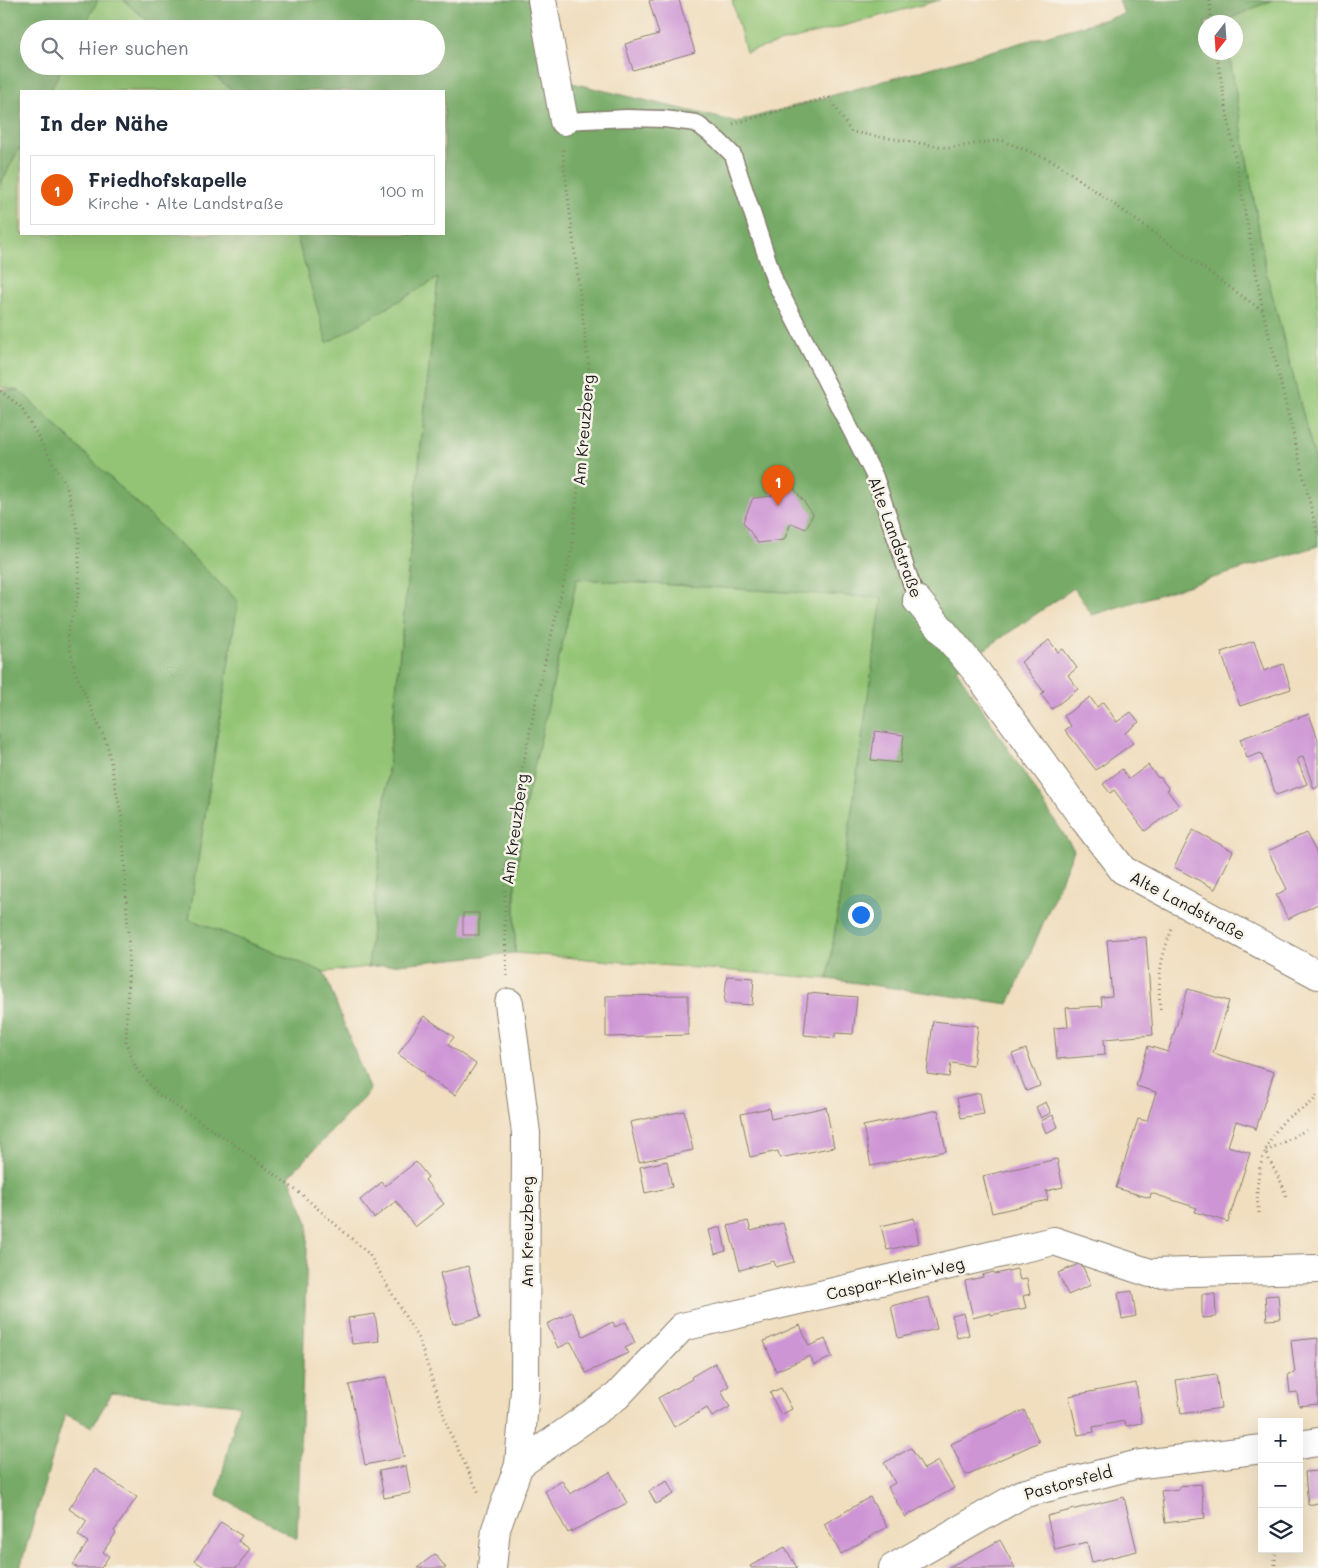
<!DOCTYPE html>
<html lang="de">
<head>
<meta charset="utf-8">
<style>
  :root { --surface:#fff; --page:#f2f2f3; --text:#1f2937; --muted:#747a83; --line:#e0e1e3; --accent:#ea580c }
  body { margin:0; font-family:Mali,sans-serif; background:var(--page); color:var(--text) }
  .controls { position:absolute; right:15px; bottom:15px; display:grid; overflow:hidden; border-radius:0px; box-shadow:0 5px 20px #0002 }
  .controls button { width:45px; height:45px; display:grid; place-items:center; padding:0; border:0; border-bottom:1px solid var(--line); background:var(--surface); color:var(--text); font:25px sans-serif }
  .compass { position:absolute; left:1198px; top:15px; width:45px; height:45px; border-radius:50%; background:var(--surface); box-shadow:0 5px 20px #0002; rotate:197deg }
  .you { position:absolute; left:860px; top:914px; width:18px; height:18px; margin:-12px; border:4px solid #fff; border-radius:50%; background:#1a73e8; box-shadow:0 0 0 8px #1a73e833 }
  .badge { display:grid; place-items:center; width:32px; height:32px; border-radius:50%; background:var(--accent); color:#fff; font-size:16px; font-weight:700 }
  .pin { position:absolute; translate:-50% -41px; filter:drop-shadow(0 1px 2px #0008) }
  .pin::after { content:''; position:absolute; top:26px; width:18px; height:15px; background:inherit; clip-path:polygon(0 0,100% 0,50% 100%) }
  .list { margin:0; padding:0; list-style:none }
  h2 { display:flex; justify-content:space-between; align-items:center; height:65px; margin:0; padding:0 20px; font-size:21px }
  h2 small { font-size:16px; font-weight:400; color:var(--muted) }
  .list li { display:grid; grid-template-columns:32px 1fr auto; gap:15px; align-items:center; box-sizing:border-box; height:70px; margin:0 10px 10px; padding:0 10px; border:1px solid var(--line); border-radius:0px }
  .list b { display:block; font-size:19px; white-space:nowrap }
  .list p { margin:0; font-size:16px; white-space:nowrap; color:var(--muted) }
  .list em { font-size:16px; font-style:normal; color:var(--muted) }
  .icon { flex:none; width:28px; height:28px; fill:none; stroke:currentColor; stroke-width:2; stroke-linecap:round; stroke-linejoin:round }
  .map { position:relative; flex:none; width:1318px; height:1568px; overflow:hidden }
  .search { position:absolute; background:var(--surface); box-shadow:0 5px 20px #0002; left:20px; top:20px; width:425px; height:55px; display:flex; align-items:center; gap:12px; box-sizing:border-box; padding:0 18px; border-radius:28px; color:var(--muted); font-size:19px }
  .panel { position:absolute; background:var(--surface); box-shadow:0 5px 20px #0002; left:20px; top:90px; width:425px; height:145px; border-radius:0px }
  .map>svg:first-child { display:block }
</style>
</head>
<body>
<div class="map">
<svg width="1318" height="1568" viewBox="0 0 1318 1568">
  <rect width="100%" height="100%" fill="#f7f3e8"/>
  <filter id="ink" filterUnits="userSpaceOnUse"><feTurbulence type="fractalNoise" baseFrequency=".02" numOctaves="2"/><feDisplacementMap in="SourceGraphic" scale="10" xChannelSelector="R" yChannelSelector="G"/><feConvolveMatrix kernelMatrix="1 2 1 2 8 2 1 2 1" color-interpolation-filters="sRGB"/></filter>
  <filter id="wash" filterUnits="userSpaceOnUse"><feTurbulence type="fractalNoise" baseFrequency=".0096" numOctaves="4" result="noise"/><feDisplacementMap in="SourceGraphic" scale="20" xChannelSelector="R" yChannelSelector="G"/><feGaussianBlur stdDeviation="1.12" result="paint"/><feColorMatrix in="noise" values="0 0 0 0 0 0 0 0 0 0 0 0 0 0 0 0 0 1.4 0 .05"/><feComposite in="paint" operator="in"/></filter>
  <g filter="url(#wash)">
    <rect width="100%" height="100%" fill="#f0debf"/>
    <g fill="#93c474" stroke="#587048">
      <polygon points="98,0 123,0 157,29 83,29"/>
      <polygon points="732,0 940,0 746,52"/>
      <polygon points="1272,0 1318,0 1318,472 1266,271 1229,53 1236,52 1236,22 1224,22 1224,21"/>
      <polygon points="63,66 203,66 233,91 50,91"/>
      <polygon points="21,145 21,234 296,234 327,342 438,278 368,967 324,972 189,919 238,601 20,391 0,387 0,185"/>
      <polygon points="577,579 882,598 828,979 515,953 515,886 525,807"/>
    </g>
    <g fill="#76aa66" stroke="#496341">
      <polygon points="0,0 98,0 83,29 29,29 29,66 63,66 50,91 21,91 21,145 0,185"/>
      <polygon points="123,0 529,0 542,76 737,122 1124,14 1119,0 1272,0 1224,21 1224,22 1206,22 1206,52 1229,53 1266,271 1318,472 1318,546 1092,615 1074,588 956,669 1074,850 1009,1004 828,979 882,598 577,579 525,807 515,886 515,953 368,967 438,278 327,343 296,234 444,234 444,91 233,91 203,66 436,66 436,29 157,29"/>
      <polygon points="0,390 20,391 238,601 189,919 324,972 370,1091 289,1176 308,1223 297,1539 217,1495 239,1405 112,1393 92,1427 65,1414 20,1568 0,1568"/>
    </g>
    <g id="blocks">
      <g fill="#ce95d5">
        <polygon points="652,0 679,0 695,52 633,70 625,44 659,34 649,1"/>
        <polygon points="787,479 813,514 806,529 791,523 784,540 758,543 743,522 753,498 772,496 770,480"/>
        <polygon points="1049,640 1058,652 1063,649 1077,668 1068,675 1078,689 1052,709 1041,694 1044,692 1021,662"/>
        <polygon points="1254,641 1264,671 1283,664 1291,689 1240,706 1221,652"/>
        <polygon points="1090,697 1097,707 1103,702 1117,722 1131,712 1139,722 1125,733 1133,743 1096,770 1065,730 1071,726 1064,716"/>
        <polygon points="1309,714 1318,739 1318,787 1314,789 1303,757 1297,759 1307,784 1276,795 1261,753 1247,758 1240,739"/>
        <polygon points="875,731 904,735 900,763 871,760"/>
        <polygon points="1148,765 1158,778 1160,777 1169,789 1167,790 1179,806 1145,831 1114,790 1110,793 1103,784 1122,769 1129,779"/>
        <polygon points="1193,830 1233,851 1215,889 1174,867"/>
        <polygon points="1306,833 1318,856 1318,904 1288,919 1276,895 1287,889 1268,851"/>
        <rect x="463" y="913" width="16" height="22"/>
        <polygon points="1146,937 1153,1035 1104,1039 1105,1055 1057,1059 1054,1028 1068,1027 1066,1008 1102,1006 1101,997 1112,996 1107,940"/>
        <polygon points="727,976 754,978 752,1005 724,1003"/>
        <polygon points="1188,989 1229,1001 1213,1053 1274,1072 1256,1129 1255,1129 1255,1127 1236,1121 1228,1146 1250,1153 1228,1222 1195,1212 1197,1208 1151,1193 1150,1198 1116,1188 1138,1119 1147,1121 1156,1092 1136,1086 1148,1046 1168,1052"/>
        <polygon points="808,993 857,997 853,1034 835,1033 835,1038 804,1035"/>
        <polygon points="688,995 688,1035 606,1037 606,996"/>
        <polygon points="424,1016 454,1037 448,1045 476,1064 455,1095 424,1075 425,1073 398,1054"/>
        <polygon points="933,1021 978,1026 973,1066 951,1063 949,1077 927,1074"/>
        <polygon points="1026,1049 1040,1086 1026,1091 1012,1054"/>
        <polygon points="980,1093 984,1114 961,1118 957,1098"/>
        <polygon points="1046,1102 1051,1113 1041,1118 1036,1107"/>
        <polygon points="826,1107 834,1147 780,1158 778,1151 750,1157 741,1114 769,1108 771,1119"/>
        <polygon points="938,1110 946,1151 871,1166 863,1126"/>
        <polygon points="684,1111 693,1150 639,1162 630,1122"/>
        <polygon points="1053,1115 1058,1127 1046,1133 1041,1121"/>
        <polygon points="1057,1159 1063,1187 1046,1191 1048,1200 992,1213 983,1176"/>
        <polygon points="667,1161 672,1187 645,1193 640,1167"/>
        <polygon points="416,1162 428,1177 425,1180 444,1204 415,1227 396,1201 374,1218 360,1200 382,1182 385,1186"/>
        <polygon points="914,1218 919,1243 887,1250 881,1226"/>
        <polygon points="748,1221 751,1231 783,1223 794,1262 776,1267 774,1261 740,1270 728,1226"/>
        <polygon points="721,1227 726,1251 715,1254 709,1230"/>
        <polygon points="1081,1263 1091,1285 1068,1295 1058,1273"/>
        <polygon points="468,1266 481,1317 453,1324 440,1273"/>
        <polygon points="1017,1269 1020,1280 1027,1279 1030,1294 1023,1296 1026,1308 991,1315 991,1313 973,1318 965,1281 983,1277 982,1275 994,1272 995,1274"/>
        <polygon points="1132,1291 1136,1316 1122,1319 1118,1293"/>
        <polygon points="1202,1294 1215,1294 1216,1317 1202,1318"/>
        <polygon points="1278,1295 1280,1319 1267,1320 1265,1296"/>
        <polygon points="929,1297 937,1329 898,1338 891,1306"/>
        <polygon points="572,1312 583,1336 613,1322 615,1327 626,1322 635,1343 625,1348 628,1353 586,1373 571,1342 558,1348 547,1324"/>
        <polygon points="964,1313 969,1335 957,1338 952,1316"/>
        <polygon points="375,1314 379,1341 352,1344 348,1318"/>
        <polygon points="800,1325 809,1346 825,1339 832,1357 814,1365 810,1356 776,1371 764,1341"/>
        <polygon points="1318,1338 1318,1404 1299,1406 1297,1392 1290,1393 1288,1374 1295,1373 1291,1341"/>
        <polygon points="715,1363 729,1386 721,1391 730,1407 712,1417 707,1408 674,1427 658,1398 692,1379 691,1377"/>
        <polygon points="1216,1374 1221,1408 1181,1414 1176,1380"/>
        <polygon points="386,1377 404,1457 365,1465 349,1385"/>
        <polygon points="1136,1383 1142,1423 1126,1426 1125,1421 1093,1427 1094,1432 1078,1435 1069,1396"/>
        <polygon points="781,1388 792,1409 781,1415 770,1393"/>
        <polygon points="1024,1410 1039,1442 966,1475 951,1444"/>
        <polygon points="911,1448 924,1469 938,1461 954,1488 905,1517 888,1487 895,1483 884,1463"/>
        <polygon points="406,1466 411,1493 384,1498 379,1471"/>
        <polygon points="95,1469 137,1497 114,1531 116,1533 103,1552 109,1556 101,1568 78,1568 73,1565 88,1542 78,1535 87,1521 69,1509"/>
        <polygon points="1318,1471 1318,1503 1308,1505 1305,1472"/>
        <polygon points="610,1472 627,1503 568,1533 545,1491 562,1481 570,1494"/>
        <polygon points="667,1481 674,1494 656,1504 649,1491"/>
        <polygon points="1201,1484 1205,1518 1165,1523 1161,1491 1179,1489 1179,1486"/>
        <polygon points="870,1497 887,1527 841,1554 824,1524"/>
        <polygon points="1124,1497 1137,1551 1092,1562 1087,1542 1055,1550 1047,1516"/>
        <polygon points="221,1522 242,1536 238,1541 250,1549 237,1568 206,1568 195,1561"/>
        <polygon points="1000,1540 1015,1568 947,1568 982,1550"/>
        <polygon points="785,1547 797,1568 751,1568 750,1566"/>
        <polygon points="435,1554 446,1568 417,1568"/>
      </g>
    </g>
  </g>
  <g filter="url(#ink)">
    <use href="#blocks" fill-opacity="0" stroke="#867d6e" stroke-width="1"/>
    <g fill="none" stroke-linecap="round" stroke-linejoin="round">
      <g stroke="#867d6e" stroke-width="19">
        <polyline id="service" points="564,121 627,118 664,119 696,123 718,140 733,155 775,282 875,477 917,600"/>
      </g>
      <g stroke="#867d6e" stroke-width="30">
        <g id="minor">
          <polyline points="542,0 564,121"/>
          <polyline points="917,600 976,671 1083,818 1123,870 1318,975"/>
          <polyline points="1299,1445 1318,1442"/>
          <polyline points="519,1465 617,1396 682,1327 1054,1241 1150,1273 1318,1269"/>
          <polyline points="492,1568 496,1529 519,1465 525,1390 526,1133 509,1003"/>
          <polyline points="893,1568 1022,1494 1135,1465 1262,1449"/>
        </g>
      </g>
      <g stroke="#867d6e" stroke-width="3" stroke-dasharray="1 4" stroke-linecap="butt">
        <polyline points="1210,0 1211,22"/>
        <polyline points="1216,52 1263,311 1318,536"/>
        <polyline points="733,124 829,97 851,132 949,148 1001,140 1055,162 1263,311"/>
        <polyline points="0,391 20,406 66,485 79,535 79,593 67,634 75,672 107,744 122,819 129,950 126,1043 137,1070 159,1095 228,1140 301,1194 369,1254 419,1340 449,1431 479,1493"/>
        <polyline points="507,976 505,935 505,871 514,811 537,696 572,548 589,369 563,156 563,147"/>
        <path d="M1160,1009c-2,-32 0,-50 12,-80"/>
        <polyline points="1286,1196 1282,1184 1265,1152 1306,1130"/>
        <path d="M1259,1213c-6,-31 3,-70 26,-93 11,-10 26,-12 33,-26"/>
        <polyline points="1275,1549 1275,1568"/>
      </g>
      <use href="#service" stroke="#fff" stroke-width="16"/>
      <use href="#minor" stroke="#fff" stroke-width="28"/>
    </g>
  </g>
  <g text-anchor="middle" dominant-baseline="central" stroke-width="5" stroke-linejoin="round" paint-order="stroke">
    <g font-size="16" fill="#1c1c1c" stroke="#f7f3e8">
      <text transform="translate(583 430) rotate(-85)">Am Kreuzberg</text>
      <text transform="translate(896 537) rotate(70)">Alte Landstraße</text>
      <text transform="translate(514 829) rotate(-82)">Am Kreuzberg</text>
      <text transform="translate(1188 905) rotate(28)">Alte Landstraße</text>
      <text transform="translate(526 1232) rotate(-90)">Am Kreuzberg</text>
      <text transform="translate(895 1278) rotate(-13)">Caspar-Klein-Weg</text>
      <text transform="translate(1068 1482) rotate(-15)">Pastorsfeld</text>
    </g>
  </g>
</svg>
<div class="controls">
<button>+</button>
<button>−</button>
<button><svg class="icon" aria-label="layers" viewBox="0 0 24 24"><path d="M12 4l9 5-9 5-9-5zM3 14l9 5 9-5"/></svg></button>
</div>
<svg class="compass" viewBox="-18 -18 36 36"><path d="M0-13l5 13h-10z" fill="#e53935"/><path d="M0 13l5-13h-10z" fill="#747a83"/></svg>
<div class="you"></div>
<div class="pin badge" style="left:778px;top:506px">1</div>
<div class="search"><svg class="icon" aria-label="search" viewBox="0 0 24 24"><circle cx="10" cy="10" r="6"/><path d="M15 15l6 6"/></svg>Hier suchen</div>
<section class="panel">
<h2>In der Nähe<small></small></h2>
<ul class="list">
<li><span class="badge">1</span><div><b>Friedhofskapelle</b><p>Kirche · Alte Landstraße</p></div><em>100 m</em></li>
</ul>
</section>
</div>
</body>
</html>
